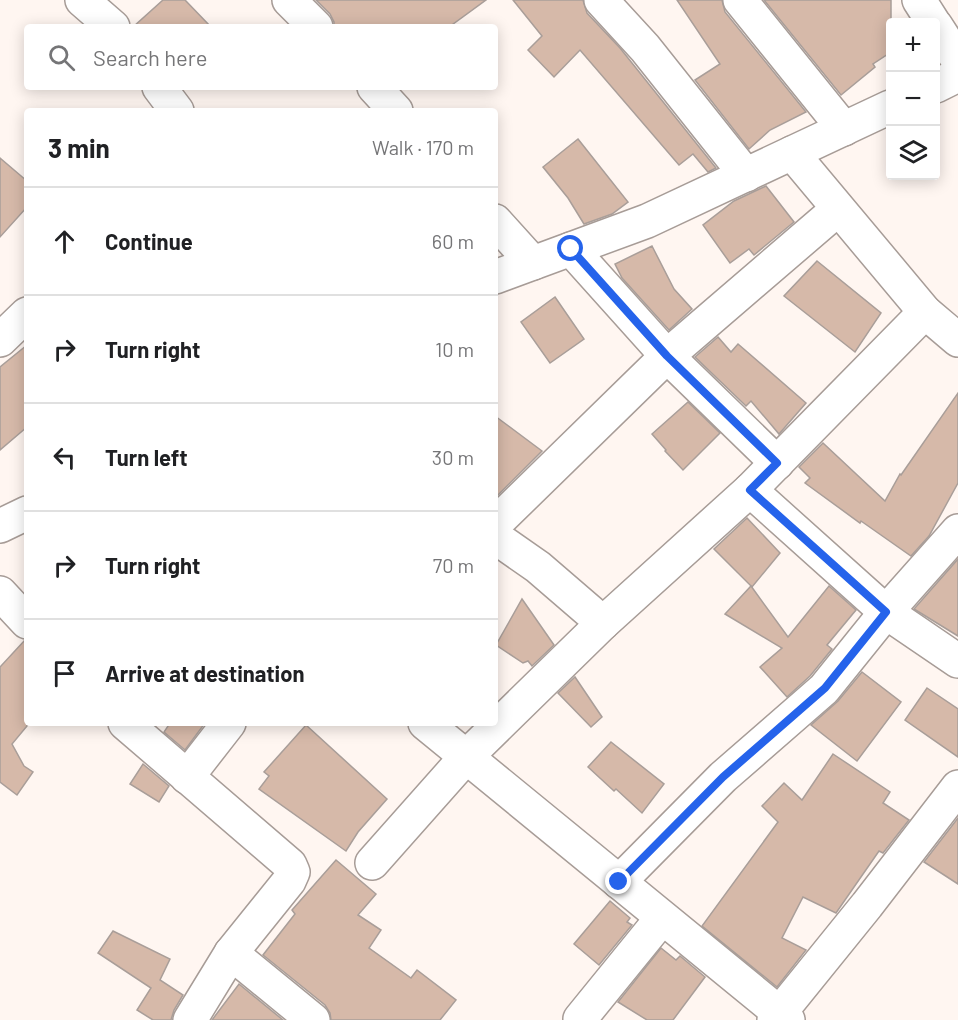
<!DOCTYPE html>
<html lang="en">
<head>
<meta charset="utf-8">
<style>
  :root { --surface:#fff; --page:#f6f6f6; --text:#202124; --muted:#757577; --line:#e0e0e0 }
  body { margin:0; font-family:Barlow,sans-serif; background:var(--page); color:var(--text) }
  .controls { position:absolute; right:18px; top:18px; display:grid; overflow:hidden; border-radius:6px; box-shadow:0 3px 15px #0003 }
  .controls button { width:54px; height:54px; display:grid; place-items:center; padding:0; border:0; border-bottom:2px solid var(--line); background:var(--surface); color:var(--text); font:30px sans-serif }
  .stop { position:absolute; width:18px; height:18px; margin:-14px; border:4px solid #2563eb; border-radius:50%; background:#fff }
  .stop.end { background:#2563eb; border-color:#fff; box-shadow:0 2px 6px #0008 }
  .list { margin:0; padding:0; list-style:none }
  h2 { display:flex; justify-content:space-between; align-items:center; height:78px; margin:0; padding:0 24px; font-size:26px }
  h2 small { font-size:20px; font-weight:400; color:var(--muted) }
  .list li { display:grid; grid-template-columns:39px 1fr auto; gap:18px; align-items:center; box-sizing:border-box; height:108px; padding:0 24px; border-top:2px solid var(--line) }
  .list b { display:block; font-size:22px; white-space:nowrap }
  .list em { font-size:20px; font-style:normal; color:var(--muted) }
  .icon { flex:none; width:33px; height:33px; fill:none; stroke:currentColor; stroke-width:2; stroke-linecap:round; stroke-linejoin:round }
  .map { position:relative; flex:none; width:958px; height:1020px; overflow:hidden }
  .search { position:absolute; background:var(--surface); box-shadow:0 3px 15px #0003; left:24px; top:24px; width:474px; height:66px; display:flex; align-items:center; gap:15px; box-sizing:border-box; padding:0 21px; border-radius:6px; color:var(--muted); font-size:22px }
  .panel { position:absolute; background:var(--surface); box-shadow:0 3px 15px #0003; left:24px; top:108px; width:474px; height:618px; border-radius:6px }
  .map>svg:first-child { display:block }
</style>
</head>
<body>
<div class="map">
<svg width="958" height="1020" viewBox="0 0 958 1020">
  <rect width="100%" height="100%" fill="#fff6f1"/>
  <g fill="#d6b9a9" stroke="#a99e99" stroke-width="1.5">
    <polygon points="163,0 185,0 211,27 133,27"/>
    <polygon points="316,0 486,0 449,27 334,27 334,22 330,14"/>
    <polygon points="513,0 583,0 587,13 620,48 716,168 708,172 693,154 679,165 580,50 554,77 528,50 542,36"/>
    <polygon points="677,0 722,0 725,12 806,112 770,130 749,149 695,80 720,64"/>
    <polygon points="764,0 891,0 891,52 873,64 875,67 841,95"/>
    <polygon points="578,139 628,202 612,214 584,224 568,198 543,167"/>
    <polygon points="0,158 27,181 27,207 0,237"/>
    <polygon points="766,186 794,222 754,255 749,249 730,263 703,225 734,201"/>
    <polygon points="652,246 674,289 692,309 669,330 622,278 615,264"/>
    <polygon points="817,261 881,313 855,352 784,296"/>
    <polygon points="555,297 584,339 550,363 521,322"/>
    <polygon points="718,337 731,352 738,344 806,403 779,434 751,401 746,406 695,357"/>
    <polygon points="27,345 27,427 0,450 0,367"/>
    <polygon points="958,393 958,483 929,536 911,556 861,521 860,523 805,483 810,478 799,467 823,443 885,501 900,474 901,475"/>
    <polygon points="688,402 720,433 683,470 665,451 666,450 652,434"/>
    <polygon points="495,416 542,451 495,498"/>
    <polygon points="747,518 780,553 752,587 714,549"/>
    <polygon points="958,559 958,636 914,609"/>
    <polygon points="751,586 788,637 829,586 856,610 827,645 832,649 810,676 787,697 760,667 782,648 725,614"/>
    <polygon points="522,599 554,645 532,666 528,661 523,663 496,645"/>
    <polygon points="25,640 27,640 27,726 12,744 24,766 33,772 17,795 0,782 0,667"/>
    <polygon points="862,672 901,702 857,761 811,725 838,701"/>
    <polygon points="575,677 602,717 591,727 558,693"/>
    <polygon points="927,688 958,709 958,757 905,720"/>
    <polygon points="170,723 205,723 185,750 164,732"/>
    <polygon points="306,725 387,799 358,832 346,851 259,789 269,776 264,772"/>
    <polygon points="611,742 664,784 642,813 616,789 614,791 588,767"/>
    <polygon points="833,754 890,792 883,803 909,820 883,853 879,851 836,913 803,897 782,938 806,950 777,987 702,926 778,822 762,806 784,783 802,800"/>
    <polygon points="143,764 169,786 159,802 130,784"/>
    <polygon points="958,818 958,884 924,862"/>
    <polygon points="336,860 376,894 358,915 381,930 369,948 411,978 417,970 456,1000 440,1020 331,1020 330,1013 325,1005 263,955 295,914 292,910"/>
    <polygon points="610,901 630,918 627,922 632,925 599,965 574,944"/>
    <polygon points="113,931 170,959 160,980 183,995 174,1010 171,1020 153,1020 137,1010 151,988 98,953"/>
    <polygon points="661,948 676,960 680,956 705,977 673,1020 647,1020 618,1002"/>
    <polygon points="239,984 283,1020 212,1020"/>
  </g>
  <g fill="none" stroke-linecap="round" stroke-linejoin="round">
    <g stroke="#a79c97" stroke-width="36">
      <g id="minor">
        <polyline points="82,0 113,27"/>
        <polyline points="289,0 316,27"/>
        <polyline points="601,0 645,48 746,175"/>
        <polyline points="740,0 844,129"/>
        <polyline points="919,0 933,22"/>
        <polyline points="936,26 958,60"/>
        <polyline points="936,86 958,75"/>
        <polyline points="159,87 177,111"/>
        <polyline points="374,87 396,111"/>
        <polyline points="792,153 925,312 958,340"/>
        <polyline points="495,221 533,263"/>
        <polyline points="571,249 667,356 777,463"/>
        <polyline points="495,277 647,221 890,107"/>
        <polyline points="0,340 27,314"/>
        <polyline points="750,490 886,612 958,661"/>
        <polyline points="495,524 667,356 838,209"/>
        <polyline points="0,526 27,513"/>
        <polyline points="0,593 27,622"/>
        <polyline points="603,623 750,490 925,312"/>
        <polyline points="125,723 290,865 293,872 289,881 231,953 190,1020"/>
        <polyline points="425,723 788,1020"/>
        <polyline points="187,777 229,723"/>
        <polyline points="372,863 466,757 603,623 538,567 495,537"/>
        <polyline points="619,882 723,777 824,689 886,612 958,531"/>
        <polyline points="231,953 313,1020"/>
        <polyline points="580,1019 662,918"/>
        <polyline points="774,1020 867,905 958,787"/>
      </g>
    </g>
    <use href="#minor" stroke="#fff" stroke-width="33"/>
  </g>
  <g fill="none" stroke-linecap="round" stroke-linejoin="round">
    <polyline stroke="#2563eb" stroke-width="8" points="571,249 667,356 777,463 750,490 886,612 825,688 723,777 619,882"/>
  </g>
</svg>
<div class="controls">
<button>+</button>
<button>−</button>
<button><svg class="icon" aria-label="layers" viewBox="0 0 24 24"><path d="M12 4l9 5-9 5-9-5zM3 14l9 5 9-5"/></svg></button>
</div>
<div class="stop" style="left:571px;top:249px"></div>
<div class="stop end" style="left:619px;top:882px"></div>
<div class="search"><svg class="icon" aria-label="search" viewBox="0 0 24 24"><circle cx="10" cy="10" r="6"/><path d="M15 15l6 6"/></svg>Search here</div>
<section class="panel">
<h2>3 min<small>Walk · 170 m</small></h2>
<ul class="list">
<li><svg class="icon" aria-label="ahead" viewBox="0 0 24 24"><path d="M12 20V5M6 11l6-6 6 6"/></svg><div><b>Continue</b></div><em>60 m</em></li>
<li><svg class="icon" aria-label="right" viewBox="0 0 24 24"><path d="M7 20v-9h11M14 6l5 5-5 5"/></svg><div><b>Turn right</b></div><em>10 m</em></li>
<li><svg class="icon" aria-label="left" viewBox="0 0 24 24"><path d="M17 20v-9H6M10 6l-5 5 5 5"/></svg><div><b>Turn left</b></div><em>30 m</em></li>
<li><svg class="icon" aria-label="right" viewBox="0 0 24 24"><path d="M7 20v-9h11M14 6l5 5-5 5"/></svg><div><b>Turn right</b></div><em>70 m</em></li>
<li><svg class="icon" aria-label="arrive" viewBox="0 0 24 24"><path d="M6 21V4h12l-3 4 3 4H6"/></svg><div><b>Arrive at destination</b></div></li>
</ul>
</section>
</div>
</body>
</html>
